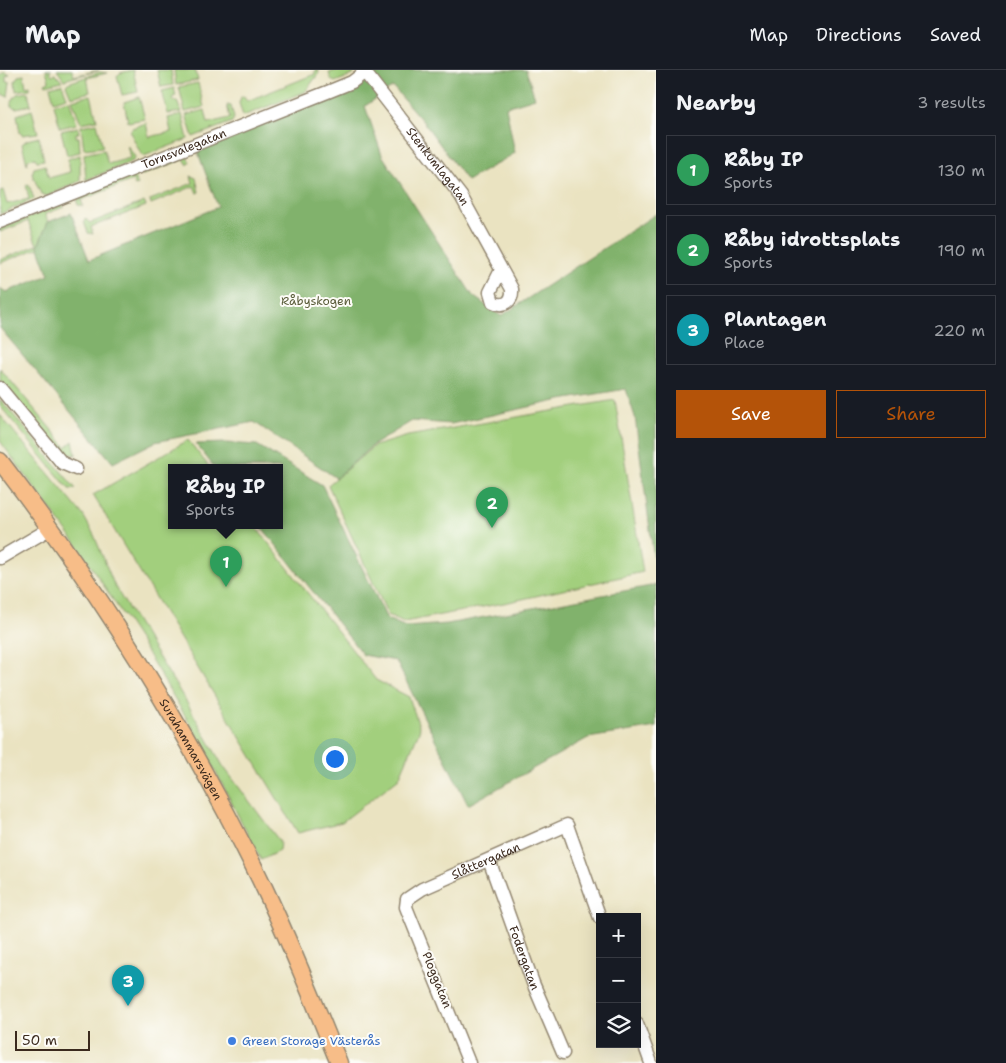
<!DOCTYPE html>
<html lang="en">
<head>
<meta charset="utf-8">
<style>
  :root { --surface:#171b24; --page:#20242c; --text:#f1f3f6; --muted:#9ea1a6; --line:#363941; --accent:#b45309 }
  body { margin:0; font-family:"Shantell Sans",sans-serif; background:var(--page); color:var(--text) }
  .controls { position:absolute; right:15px; bottom:15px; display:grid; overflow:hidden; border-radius:0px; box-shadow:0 5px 20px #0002 }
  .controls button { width:45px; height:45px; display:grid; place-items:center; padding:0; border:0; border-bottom:1px solid var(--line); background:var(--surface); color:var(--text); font:25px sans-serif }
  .scale { position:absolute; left:15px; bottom:12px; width:75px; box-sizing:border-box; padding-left:5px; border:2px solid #3b2a1e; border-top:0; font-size:14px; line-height:18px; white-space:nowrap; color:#3b2a1e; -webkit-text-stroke:4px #fdfcf7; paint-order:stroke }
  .you { position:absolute; left:334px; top:688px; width:18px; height:18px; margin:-12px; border:4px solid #fff; border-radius:50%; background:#1a73e8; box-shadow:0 0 0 8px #1a73e833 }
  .badge { display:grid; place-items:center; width:32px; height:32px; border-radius:50%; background:var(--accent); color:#fff; font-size:16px; font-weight:700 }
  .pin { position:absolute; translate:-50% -41px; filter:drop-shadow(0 1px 2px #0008) }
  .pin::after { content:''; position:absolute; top:26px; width:18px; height:15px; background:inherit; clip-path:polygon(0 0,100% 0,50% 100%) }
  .popup { position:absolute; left:168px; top:394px; width:115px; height:65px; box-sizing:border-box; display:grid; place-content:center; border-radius:0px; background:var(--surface); filter:drop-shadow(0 1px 4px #0005); font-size:16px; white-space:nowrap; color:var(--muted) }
  .popup b { font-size:19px; color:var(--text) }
  .popup::after { content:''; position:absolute; left:50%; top:100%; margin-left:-10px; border:10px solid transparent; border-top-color:var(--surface) }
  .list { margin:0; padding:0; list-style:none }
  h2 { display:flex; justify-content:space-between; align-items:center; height:65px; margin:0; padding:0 20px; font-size:21px }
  h2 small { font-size:16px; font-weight:400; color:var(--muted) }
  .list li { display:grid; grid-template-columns:32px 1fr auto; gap:15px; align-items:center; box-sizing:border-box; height:70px; margin:0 10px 10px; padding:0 10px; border:1px solid var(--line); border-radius:0px }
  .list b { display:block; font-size:19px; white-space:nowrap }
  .list p { margin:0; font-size:16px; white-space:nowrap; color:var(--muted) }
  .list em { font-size:16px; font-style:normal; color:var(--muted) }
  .actions { display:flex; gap:10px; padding:15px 20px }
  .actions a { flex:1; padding:11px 0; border:1px solid var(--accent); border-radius:0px; text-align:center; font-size:18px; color:var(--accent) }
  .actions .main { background:var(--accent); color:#fff }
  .icon { flex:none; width:28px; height:28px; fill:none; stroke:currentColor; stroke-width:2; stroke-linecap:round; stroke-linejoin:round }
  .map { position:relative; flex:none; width:656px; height:993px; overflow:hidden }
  header { display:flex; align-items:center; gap:30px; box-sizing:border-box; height:70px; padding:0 25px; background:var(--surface); border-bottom:1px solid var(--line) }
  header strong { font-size:24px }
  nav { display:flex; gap:28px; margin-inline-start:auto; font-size:18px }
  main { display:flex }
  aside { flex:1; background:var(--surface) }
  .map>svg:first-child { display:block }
</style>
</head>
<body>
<header>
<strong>Map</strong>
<nav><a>Map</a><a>Directions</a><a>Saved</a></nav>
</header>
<main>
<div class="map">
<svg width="656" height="993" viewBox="0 0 656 993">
  <rect width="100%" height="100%" fill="#fdfcf7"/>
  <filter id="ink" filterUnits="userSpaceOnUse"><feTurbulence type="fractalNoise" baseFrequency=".02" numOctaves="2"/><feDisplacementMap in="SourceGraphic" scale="10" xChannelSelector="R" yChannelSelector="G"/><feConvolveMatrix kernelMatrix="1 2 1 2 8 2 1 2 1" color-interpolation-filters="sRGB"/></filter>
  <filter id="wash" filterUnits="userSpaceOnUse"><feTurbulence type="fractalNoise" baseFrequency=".0096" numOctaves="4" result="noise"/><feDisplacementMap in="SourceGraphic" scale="20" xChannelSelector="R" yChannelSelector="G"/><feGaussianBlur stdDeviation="1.12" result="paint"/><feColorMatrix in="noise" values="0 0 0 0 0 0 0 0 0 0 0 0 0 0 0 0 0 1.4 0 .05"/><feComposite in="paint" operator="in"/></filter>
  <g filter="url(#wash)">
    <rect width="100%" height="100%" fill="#eae3c1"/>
    <g fill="#a2cf7d" stroke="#6e7c4e">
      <polygon points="46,0 52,0 50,2 52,5 55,4 62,11 46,15 45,13 49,11"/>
      <polygon points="57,0 72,0 74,6 99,0 64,10"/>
      <polygon points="133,0 138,22 122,25 117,6 120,3"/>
      <polygon points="157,0 171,0 173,15 161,17"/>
      <polygon points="174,0 195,0 198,10 176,15"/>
      <polygon points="315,0 318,0 319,3 305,22 243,46 239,33 241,27 244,26 247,31 315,4"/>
      <polygon points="337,0 354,0 353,5 335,12 331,10 329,3"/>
      <polygon points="5,2 10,5 6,6 6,12 10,12 8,27 0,23 0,5"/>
      <polygon points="100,2 107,3 87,8 90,22 71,27 66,15 68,13"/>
      <polygon points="24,5 26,17 30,16 30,19 16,21 15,11 18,6"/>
      <polygon points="198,13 204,37 185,42 179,17"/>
      <polygon points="62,14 67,27 54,31 50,17"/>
      <polygon points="174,18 176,26 173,27 174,31 177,31 181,42 168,44 162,21"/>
      <polygon points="28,22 31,35 16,38 11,36 11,32 17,24"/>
      <polygon points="91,25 97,50 81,53 72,30"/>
      <polygon points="139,27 145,49 128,52 124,32"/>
      <polygon points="69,30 77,54 60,58 54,34"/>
      <polygon points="227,35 231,36 234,48 232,52 193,67 186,45 205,40 208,53 230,48"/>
      <polygon points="32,40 38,63 22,65 20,63 17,45"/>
      <polygon points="182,44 188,69 144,86 141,84 130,62 132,58 146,53 149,67 171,62 168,48"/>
      <polygon points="97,53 103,77 84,79 81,56"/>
      <polygon points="78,57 79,63 76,63 76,67 79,67 80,82 67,85 61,61"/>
      <polygon points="39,67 44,90 37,91 35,88 28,89 27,94 22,74 27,70"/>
      <polygon points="127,75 135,87 133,91 86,110 84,84 104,80 108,94 130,88"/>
      <polygon points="80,85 80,111 47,126 41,124 32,104 34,98 45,95 49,108 70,102 68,89"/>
      <polygon points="183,86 187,87 190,92 188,95 184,89 140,106 138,103"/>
      <polygon points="134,105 138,115 135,116 133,110 81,130 83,136 78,135 77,131 80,126"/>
      <polygon points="191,106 196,108 199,122 197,123 194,116 151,134 150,130 193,113"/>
      <polygon points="26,115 29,115 34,129 0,144 0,121 3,120 7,134 29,129"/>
      <polygon points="144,132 146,136 91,157 93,164 88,163 84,152 85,148 90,153"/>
      <polygon points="62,134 64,137 45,144 48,152 38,175 39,178 0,193 0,190 37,175 28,151 0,162 0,158"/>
      <polygon points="0,298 66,377 73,371 76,385 64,384 58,380 0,310"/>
      <polygon points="0,329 76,419 69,419 5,342 0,336"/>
      <polygon points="615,330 643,502 509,532 404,552 388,545 328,415 374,376 408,366"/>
      <polygon points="0,345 83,445 94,465 115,517 187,633 223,696 280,772 279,781 261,790 199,669 140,571 79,478 0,371"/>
      <polygon points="188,370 210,398 172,398 172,456 255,456 376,610 409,627 420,659 399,708 342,752 298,763 93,425"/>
    </g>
    <g fill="#81b26c" stroke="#5e6e45">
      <polygon points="366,0 526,0 535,28 506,37 515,83 467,111 425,54 393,17 365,36 382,85 473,226 501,246 656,144 656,505 635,347 626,319 561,330 451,354 412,351 373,375 336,408 254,352 155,372 113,393 0,258 0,218 6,222 49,205 38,176 48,152 71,143 89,190 218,137 197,80 363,14"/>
      <polygon points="226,373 257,375 322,415 387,549 406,557 447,554 656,515 656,657 588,668 468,735 396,591 363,585 261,456 280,456 280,398 215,398 196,374"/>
    </g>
  </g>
  <g filter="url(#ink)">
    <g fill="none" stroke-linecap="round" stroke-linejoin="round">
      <g stroke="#928670" stroke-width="15">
        <g id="minor">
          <path id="s1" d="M363,0l98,126 51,93c1,12 -7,19 -19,13l-3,-10 11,-22"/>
          <path id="s2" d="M0,152l330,-131 22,-9 13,-10"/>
          <polyline points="0,318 62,393 76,399"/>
          <polyline points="0,488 51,458"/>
          <path id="s3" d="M489,790l44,123 30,70"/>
          <polyline points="637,954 651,993"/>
          <path id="s4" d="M469,993l-63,-156 1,-8 15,-10 145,-64 33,93"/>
        </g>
      </g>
      <g stroke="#928670" stroke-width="19">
        <g id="major">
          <path id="s5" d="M0,391c99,129 186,268 258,414 30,61 55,125 81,188"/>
        </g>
      </g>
      <use href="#minor" stroke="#fff" stroke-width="12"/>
      <use href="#major" stroke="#f7bd88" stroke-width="16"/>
    </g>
  </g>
  <circle fill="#3f7fe0" stroke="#fdfcf7" stroke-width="2" cx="232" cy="971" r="5"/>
  <g text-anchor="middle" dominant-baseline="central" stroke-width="4" stroke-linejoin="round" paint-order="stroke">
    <g font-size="12" fill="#3b2a1e" stroke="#fdfcf7">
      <text stroke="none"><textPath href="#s2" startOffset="198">Tornsvalegatan</textPath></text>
      <text stroke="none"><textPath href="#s1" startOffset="122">Stenkumlagatan</textPath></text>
      <text stroke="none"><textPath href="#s5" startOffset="346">Surahammarsvägen</textPath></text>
      <text stroke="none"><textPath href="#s4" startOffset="264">Slåttergatan</textPath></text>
      <text stroke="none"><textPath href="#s3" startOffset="104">Fodergatan</textPath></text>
      <text transform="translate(437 910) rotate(68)">Ploggatan</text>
    </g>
    <g font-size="12" fill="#5a5c3a" stroke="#fdfcf7">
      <text x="316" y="231">Råbyskogen</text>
    </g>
    <g font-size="12" fill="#366cbe" stroke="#fdfcf7" text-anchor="start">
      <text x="242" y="971">Green Storage Västerås</text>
    </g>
  </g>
</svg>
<div class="controls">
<button>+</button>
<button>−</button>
<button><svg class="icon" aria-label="layers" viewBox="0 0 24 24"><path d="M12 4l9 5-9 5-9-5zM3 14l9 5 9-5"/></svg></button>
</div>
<div class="scale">50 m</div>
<div class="you"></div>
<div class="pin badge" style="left:226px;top:517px;background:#2e9e5b">1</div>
<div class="popup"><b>Råby IP</b>Sports</div>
<div class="pin badge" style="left:492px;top:458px;background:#2e9e5b">2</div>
<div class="pin badge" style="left:128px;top:936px;background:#0f9aa8">3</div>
</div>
<aside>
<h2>Nearby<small>3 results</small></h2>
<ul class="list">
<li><span class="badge" style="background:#2e9e5b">1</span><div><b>Råby IP</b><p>Sports</p></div><em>130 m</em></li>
<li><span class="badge" style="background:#2e9e5b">2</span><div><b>Råby idrottsplats</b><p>Sports</p></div><em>190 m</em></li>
<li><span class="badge" style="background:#0f9aa8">3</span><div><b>Plantagen</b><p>Place</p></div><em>220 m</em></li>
</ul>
<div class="actions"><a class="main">Save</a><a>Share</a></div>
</aside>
</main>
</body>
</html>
